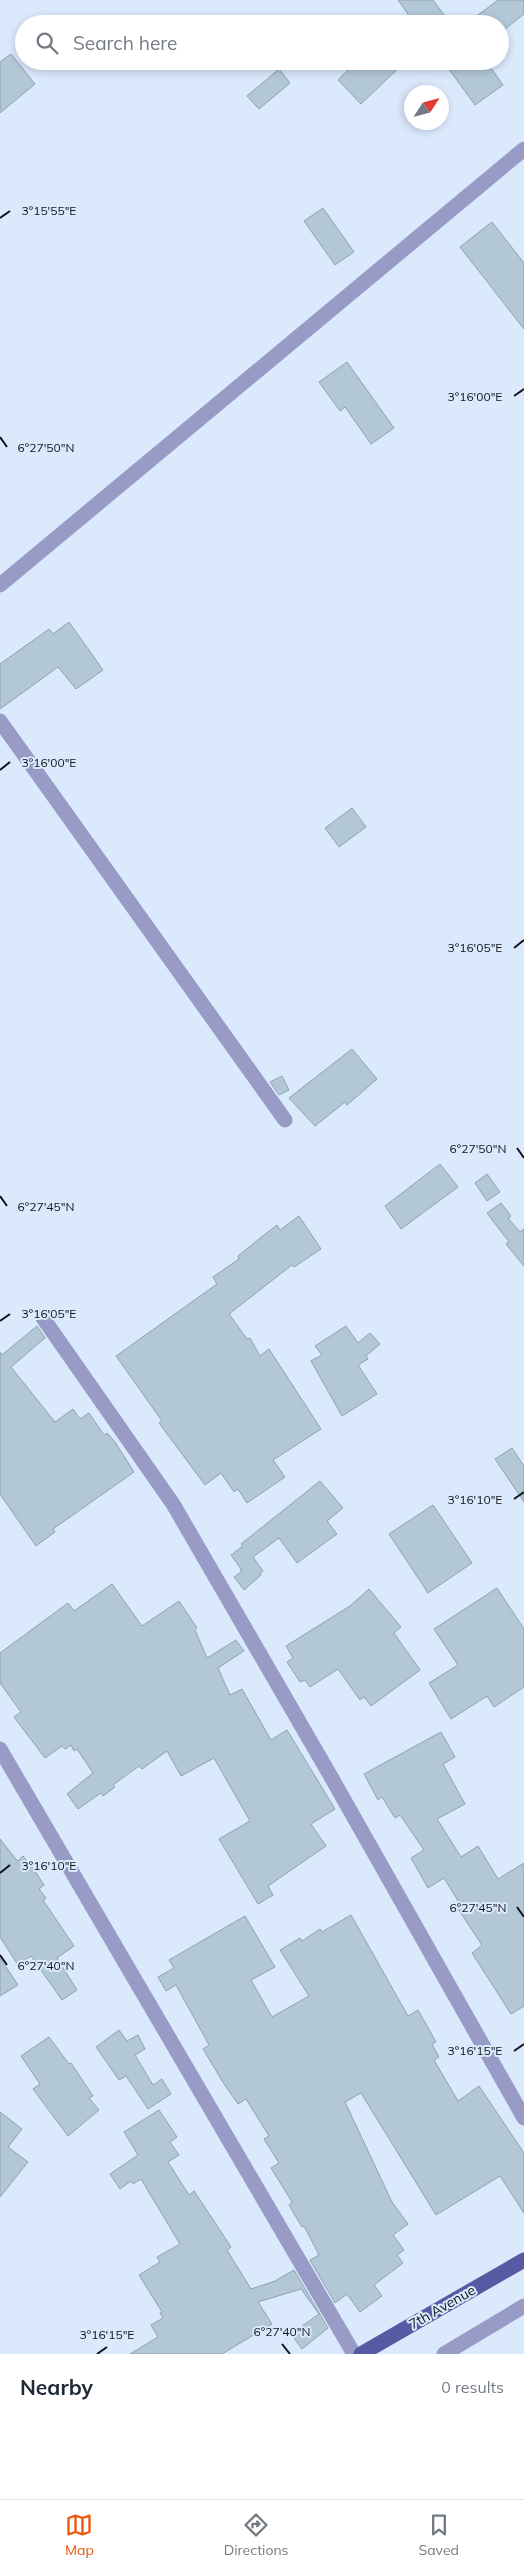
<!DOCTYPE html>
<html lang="en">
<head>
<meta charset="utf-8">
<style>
  :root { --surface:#fff; --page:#f2f2f3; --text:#1f2937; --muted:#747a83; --line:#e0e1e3; --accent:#ea580c }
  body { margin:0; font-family:Mulish,sans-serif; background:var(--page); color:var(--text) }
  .compass { position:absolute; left:404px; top:85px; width:45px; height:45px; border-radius:50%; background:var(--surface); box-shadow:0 2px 8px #0003; rotate:54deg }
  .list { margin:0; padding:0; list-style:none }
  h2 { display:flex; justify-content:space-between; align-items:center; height:65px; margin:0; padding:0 20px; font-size:21px }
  h2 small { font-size:16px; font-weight:400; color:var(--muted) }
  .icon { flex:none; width:28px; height:28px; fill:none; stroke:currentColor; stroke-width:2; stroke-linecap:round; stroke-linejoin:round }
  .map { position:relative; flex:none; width:524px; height:2354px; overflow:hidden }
  .search { position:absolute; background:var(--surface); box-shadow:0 2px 8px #0003; left:15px; right:15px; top:15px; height:55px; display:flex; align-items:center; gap:12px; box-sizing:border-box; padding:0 18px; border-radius:28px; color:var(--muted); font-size:19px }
  .sheet { height:145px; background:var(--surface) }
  nav { display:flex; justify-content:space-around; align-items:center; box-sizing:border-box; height:70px; border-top:1px solid var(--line); background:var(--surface); font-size:14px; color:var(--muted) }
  nav a { display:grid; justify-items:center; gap:2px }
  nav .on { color:var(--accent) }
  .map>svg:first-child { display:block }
</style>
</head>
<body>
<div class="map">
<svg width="524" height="2354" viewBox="0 0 524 2354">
  <rect width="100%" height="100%" fill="#dbe9fd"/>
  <g fill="#b2c8d6" stroke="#8da3b1">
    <polygon points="398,0 433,0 451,24 415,24"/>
    <polygon points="498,0 524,0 524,14 500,33 500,24 466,24"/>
    <polygon points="11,54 35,84 0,113 0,62"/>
    <polygon points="357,61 406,61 361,104 338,80"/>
    <polygon points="443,61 486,61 503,85 475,105"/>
    <polygon points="279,69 290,83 259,109 247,96"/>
    <polygon points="323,208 354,252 335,265 304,221"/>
    <polygon points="492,222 524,263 524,329 460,247"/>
    <polygon points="347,362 394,428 371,444 345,407 340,411 319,382"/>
    <polygon points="69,622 103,670 76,689 58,667 0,709 0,664 49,629 53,634"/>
    <polygon points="352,808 366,827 339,847 325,828"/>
    <polygon points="352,1049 377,1079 347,1105 345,1102 315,1126 289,1098"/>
    <polygon points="282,1076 289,1090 279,1095 270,1082"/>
    <polygon points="440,1164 458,1187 401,1229 385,1206"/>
    <polygon points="487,1174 500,1192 487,1201 475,1183"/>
    <polygon points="501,1203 511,1216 508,1218 520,1232 524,1229 524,1266 506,1244 509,1242 487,1213"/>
    <polygon points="299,1216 321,1249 294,1267 292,1265 229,1314 247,1339 250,1338 260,1356 269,1349 321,1429 273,1460 285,1477 247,1503 238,1489 234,1492 221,1473 205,1485 159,1423 162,1421 116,1356 217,1284 213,1277 239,1259 238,1256 259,1239 277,1225 280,1230"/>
    <polygon points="37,1326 45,1338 11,1367 55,1422 73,1409 80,1419 89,1413 104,1435 107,1433 115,1442 134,1472 53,1529 55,1532 36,1546 0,1494 0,1352 2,1355"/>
    <polygon points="346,1326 358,1343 370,1333 380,1344 366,1356 368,1359 358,1365 377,1394 342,1416 311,1361 322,1355 315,1346"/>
    <polygon points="512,1448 524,1466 524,1502 495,1459"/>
    <polygon points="320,1481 343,1508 327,1521 337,1534 297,1563 279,1538 253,1557 263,1571 260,1573 261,1575 244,1590 234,1577 241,1572 241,1569 231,1555 243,1546 241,1544"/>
    <polygon points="433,1505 472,1563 428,1593 389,1534"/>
    <polygon points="112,1584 142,1626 179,1601 197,1628 195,1630 207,1658 236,1640 244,1651 218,1668 230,1695 242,1689 271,1740 287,1730 335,1809 311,1824 326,1846 268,1886 273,1895 258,1904 219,1839 250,1821 214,1758 181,1776 167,1751 142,1769 139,1766 113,1785 115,1787 103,1796 101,1793 78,1809 67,1794 93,1773 77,1749 74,1751 71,1745 65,1749 62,1746 45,1758 14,1717 21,1712 0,1683 0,1653 68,1603 74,1611"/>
    <polygon points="497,1588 524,1629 524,1687 494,1707 487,1696 451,1719 429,1683 458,1665 434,1629"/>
    <polygon points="369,1589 401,1627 394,1633 420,1670 371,1706 364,1697 360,1700 338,1669 310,1687 305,1680 300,1682 287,1662 293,1658 286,1646 350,1606"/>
    <polygon points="441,1732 455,1757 443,1764 465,1804 437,1819 461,1857 478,1846 498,1879 524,1863 524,2006 511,2014 472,1953 482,1945 456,1906 460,1904 444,1878 428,1888 411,1858 424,1850 400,1815 395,1818 382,1797 378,1800 364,1774"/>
    <polygon points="0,1839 15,1858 18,1861 23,1856 35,1871 44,1885 39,1889 46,1898 43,1900 74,1946 57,1958 77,1990 62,2000 31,1956 18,1965 0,1937"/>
    <polygon points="351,1915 408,2016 418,2010 436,2042 432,2044 439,2057 434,2060 458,2101 479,2086 524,2153 524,2213 500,2176 436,2215 361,2093 345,2102 392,2202 408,2224 393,2235 404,2250 397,2255 403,2263 374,2285 382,2296 360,2312 347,2294 335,2303 310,2260 319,2255 304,2226 302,2227 289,2205 292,2202 271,2168 279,2163 264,2139 269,2136 246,2099 238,2104 224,2084 203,2049 209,2045 176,1985 166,1991 158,1977 174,1968 169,1960 245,1916 275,1967 251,1980 272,2017 309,1996 280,1950 300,1938 302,1941 320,1929 322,1932"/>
    <polygon points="0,1958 18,1985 0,1996"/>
    <polygon points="119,2030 127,2041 138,2035 145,2049 135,2055 153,2085 162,2079 171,2094 148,2109 126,2076 119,2080 96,2047"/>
    <polygon points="49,2037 69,2064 71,2063 93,2096 89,2098 99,2110 68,2136 33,2089 40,2084 21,2056"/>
    <polygon points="159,2110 177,2137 170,2142 179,2155 168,2162 189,2195 194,2191 214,2221 231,2247 227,2250 251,2289 275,2281 294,2270 328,2328 302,2349 291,2334 319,2314 301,2289 258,2302 272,2324 222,2354 130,2354 158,2337 151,2325 163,2318 160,2313 162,2312 139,2275 160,2262 157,2257 180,2244 141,2179 133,2184 131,2181 120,2189 110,2174 138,2155 124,2132"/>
    <polygon points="0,2112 22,2129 8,2147 28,2162 0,2197"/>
  </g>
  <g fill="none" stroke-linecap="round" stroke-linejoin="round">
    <g stroke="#979bc5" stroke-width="15">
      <polyline points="0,585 524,149"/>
      <polyline points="0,721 285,1120"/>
      <polyline points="43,1318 173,1504 330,1775 524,2118"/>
      <polyline points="0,1749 354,2354"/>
      <polyline points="444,2354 524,2306"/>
    </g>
    <polyline stroke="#5759a3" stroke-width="15" points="361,2354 524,2260"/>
  </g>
  <path fill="none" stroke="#0f131a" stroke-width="2" d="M0,218l10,-7M514,396l10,-7M0,437l7,10M0,770l10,-8M514,948l10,-8M517,1148l7,10M0,1196l7,10M0,1321l10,-7M514,1499l10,-7M0,1873l10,-8M517,1907l7,10M0,1955l7,10M514,2051l10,-7M282,2344l8,10M97,2354l10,-7"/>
  <g text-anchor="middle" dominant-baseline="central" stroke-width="4" stroke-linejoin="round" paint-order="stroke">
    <g font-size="14" fill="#0f131a" stroke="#dbe9fd">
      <text transform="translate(442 2307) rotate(-30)">7th Avenue</text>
    </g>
  </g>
  <g font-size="12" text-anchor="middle" fill="#0f131a" stroke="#dbe9fd" stroke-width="4" stroke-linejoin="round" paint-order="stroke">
    <text x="49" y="215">3°15'55"E</text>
    <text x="475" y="401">3°16'00"E</text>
    <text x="46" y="452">6°27'50"N</text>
    <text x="49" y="767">3°16'00"E</text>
    <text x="475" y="952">3°16'05"E</text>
    <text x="478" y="1153">6°27'50"N</text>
    <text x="46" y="1211">6°27'45"N</text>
    <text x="49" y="1318">3°16'05"E</text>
    <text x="475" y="1504">3°16'10"E</text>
    <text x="49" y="1870">3°16'10"E</text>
    <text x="478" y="1912">6°27'45"N</text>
    <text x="46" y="1970">6°27'40"N</text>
    <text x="475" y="2055">3°16'15"E</text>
    <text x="282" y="2336">6°27'40"N</text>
    <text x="107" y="2339">3°16'15"E</text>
  </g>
</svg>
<svg class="compass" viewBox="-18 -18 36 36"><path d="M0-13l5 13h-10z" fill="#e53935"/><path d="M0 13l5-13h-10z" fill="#747a83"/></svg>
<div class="search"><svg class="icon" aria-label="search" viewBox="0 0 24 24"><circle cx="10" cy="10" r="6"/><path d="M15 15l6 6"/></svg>Search here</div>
</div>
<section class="sheet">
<h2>Nearby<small>0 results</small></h2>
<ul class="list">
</ul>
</section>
<nav>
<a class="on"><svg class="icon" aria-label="map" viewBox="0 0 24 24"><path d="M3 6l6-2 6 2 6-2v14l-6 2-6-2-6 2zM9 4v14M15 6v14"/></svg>Map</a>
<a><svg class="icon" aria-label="directions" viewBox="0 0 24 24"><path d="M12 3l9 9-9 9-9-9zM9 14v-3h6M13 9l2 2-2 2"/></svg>Directions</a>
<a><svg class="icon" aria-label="saved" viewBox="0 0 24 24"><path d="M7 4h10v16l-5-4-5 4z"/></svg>Saved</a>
</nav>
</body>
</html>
